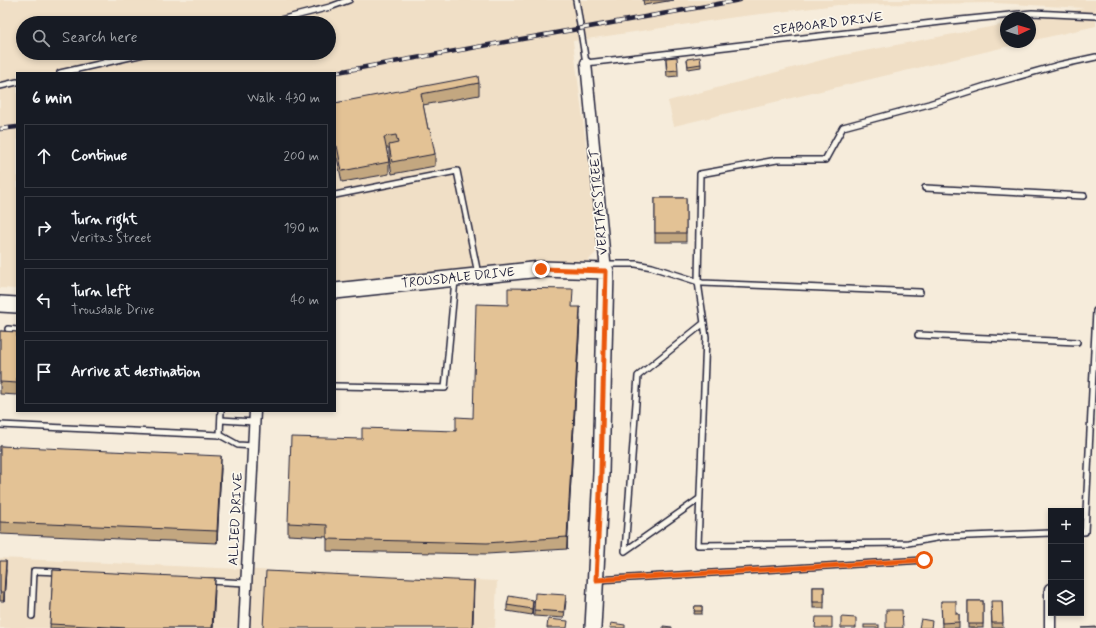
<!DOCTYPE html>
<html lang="en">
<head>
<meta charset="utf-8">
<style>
  :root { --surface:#171b24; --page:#242831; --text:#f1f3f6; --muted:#9ea1a6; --line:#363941 }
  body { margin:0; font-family:Mynerve,sans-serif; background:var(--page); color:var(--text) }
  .controls { position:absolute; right:12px; bottom:12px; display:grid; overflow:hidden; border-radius:0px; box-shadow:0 2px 6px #0003 }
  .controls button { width:36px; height:36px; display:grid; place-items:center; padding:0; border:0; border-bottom:1px solid var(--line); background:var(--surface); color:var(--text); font:20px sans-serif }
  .compass { position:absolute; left:1000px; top:12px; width:36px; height:36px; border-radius:50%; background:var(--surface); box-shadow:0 2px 6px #0003; rotate:86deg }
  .stop { position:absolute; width:12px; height:12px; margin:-9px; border:3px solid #ea580c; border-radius:50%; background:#fff }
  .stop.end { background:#ea580c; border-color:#fff; box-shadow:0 1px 4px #0008 }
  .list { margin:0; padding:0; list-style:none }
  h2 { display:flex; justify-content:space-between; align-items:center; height:52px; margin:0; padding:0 16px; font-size:17px }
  h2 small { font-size:13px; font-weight:400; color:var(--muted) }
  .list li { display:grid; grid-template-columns:26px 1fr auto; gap:12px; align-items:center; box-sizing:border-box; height:64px; margin:0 8px 8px; padding:0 8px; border:1px solid var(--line); border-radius:0px }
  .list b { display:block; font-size:15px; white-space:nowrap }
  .list p { margin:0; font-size:13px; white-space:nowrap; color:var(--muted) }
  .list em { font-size:13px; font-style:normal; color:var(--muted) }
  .icon { flex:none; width:22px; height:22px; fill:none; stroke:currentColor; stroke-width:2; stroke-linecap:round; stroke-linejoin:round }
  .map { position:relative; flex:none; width:1096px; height:628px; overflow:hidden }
  .search { position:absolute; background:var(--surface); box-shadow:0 2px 6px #0003; left:16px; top:16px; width:320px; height:44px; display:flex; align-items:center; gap:10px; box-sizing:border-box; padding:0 14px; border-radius:22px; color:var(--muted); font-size:15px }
  .panel { position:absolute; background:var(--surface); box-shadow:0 2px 6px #0003; left:16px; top:72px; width:320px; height:340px; border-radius:0px }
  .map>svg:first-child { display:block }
</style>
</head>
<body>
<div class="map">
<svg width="1096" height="628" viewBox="0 0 1096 628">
  <rect width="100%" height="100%" fill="#f6ecdb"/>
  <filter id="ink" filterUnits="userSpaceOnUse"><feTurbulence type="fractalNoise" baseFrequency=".025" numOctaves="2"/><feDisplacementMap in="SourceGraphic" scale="8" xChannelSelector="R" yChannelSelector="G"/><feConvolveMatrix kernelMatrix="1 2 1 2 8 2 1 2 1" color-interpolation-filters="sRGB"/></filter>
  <g filter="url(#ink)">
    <g fill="#f0dfc6" fill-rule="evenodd">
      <path d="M0,0h1096v26l-66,15v-22l54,-11 -89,-5 -157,2 -102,12 -163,24 26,208 -11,12 -54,1 -199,20v-209h-318v216l-17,-1zM23,23h306v30h-306z"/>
      <polygon points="1006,24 1006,42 1026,42 674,126 668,101 833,57"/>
      <polygon points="0,558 497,581 495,628 0,628"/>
    </g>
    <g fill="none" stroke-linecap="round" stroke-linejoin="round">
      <g stroke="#22223b" stroke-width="8">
        <g id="lane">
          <polyline points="576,0 586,63 950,21 1032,13 1096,16"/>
          <polyline points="268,23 330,7 349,0"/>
          <polyline points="60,73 148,53"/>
          <polyline points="0,86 17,82"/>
          <polyline points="925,188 1084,196"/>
          <polyline points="335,195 457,171 478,274"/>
          <polyline points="605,264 636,264 652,267 702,283 920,292"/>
          <polyline points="8,329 17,330"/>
          <polyline points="918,335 1077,342"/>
          <polyline points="335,386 445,388 455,280"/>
          <polyline points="221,420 254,422"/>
          <polyline points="0,425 220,435 238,445 253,446"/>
          <polyline points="220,435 221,411"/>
          <polyline points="699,499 625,551 638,376 704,323"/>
          <polyline points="1081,532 1085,532 1096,311"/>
          <polyline points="1051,533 942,537 908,543 698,545 706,337 698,282 700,174 777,160 825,160 843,127 929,104 995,83 1059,65 1096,57"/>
          <polyline points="597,580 924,560"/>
          <polyline points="209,581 246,583"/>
          <polyline points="32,616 34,571 59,572"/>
        </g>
      </g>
      <g stroke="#22223b" stroke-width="13">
        <g id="street">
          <polyline points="586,63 606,271"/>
          <polyline points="1050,589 1050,628"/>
          <polyline points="244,628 255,411"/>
        </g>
      </g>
      <g stroke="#22223b" stroke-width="18">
        <g id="secondary">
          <polyline points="335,291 541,269 606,271 601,473 593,628"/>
          <polyline points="0,304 17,305"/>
        </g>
      </g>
      <use href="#lane" stroke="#fbf7ec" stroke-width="5"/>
      <use href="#street" stroke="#fbf7ec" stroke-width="10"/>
      <use href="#secondary" stroke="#fbf7ec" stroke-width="15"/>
      <g stroke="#22223b" stroke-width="4.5">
        <g id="rail">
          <polyline points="332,73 740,0"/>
          <polyline points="0,129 17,127"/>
        </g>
      </g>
      <use href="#rail" stroke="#fbf7ec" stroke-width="3" stroke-dasharray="9" stroke-linecap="butt"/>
    </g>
    <g fill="#c3a780" stroke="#22223b">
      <polygon points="643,0 674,0 644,5"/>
      <polygon points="666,58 678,70 678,76 667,77 666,64"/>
      <polygon points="687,59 701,64 701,67 688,69"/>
      <polygon points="479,83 479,95 423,105 428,129 435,154 435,166 392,174 389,157 389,148 386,148 389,162 389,174 342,182 337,158 335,158 335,103"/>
      <rect x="655" y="198" width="31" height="44"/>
      <polygon points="573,307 580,319 567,549 487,554 327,551 327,537 288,535 288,523 362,439 456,431 473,418"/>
      <polygon points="0,331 17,332 17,395 0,394"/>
      <polygon points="0,446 221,468 217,543 0,534"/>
      <polygon points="0,561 6,570 4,601 0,601"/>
      <polygon points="53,570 215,590 213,628 50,628"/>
      <rect x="813" y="587" width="11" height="21"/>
      <polygon points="566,601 564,618 534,616 534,610"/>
      <polygon points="941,601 956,614 959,614 959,628 942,628"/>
      <rect x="968" y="601" width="15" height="27"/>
      <polygon points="1002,601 1003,628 992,628 991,607"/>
      <polygon points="507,605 533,606 532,615 507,611"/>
      <polygon points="695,606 702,606 702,614 694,614"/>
    </g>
    <g fill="#9f8868" stroke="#22223b">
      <polygon points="580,307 580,319 567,549 567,537"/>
      <polygon points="221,456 221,468 217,543 217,531"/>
      <polygon points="6,561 6,570 4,601 4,592"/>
      <polygon points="215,578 213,628 212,628"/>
      <polygon points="474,581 473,628 472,628"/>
      <polygon points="533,600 533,606 532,615 532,609"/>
    </g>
    <g fill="#e3c295" stroke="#22223b">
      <polygon points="677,57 678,70 667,71 666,58"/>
      <polygon points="700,57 701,64 688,66 687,59"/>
      <polygon points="478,76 479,83 421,94 428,129 430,129 435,154 392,162 389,145 398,143 396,135 384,137 389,162 342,171 337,146 335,146 335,103"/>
      <rect x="655" y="198" width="31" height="35"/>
      <polygon points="508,288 573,289 572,307 580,307 567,537 487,543 327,539 327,525 288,523 291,437 362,439 362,428 456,431 456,417 473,418 476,304 508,305"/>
      <polygon points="0,331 17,332 17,383 0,382"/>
      <polygon points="0,446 221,456 217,531 0,522"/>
      <polygon points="0,561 6,561 4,592 0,592"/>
      <polygon points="53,570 215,578 212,628 128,628 50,624"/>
      <polygon points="266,571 474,581 472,628 263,628"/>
      <rect x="813" y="587" width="11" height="15"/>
      <polygon points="535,593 566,595 564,612 534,610"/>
      <polygon points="509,596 533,600 532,609 507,605"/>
      <polygon points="941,601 956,601 956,614 959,614 959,622 942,623"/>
      <rect x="968" y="601" width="15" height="23"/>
      <polygon points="991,601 1002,601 1003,623 992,623"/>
      <polygon points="695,606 702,606 702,611 694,611"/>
      <polygon points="886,610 902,610 903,628 886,628"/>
      <polygon points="816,617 832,617 832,628 815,628"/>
      <polygon points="841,617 856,618 856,628 841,628"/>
      <polygon points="548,619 568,621 567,628 547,628"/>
      <polygon points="921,619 932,621 931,628 919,628"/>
      <polygon points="611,623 625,625 625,628 610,628"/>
      <rect x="864" y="625" width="15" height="3"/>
      <polygon points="663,626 672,627 672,628 663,628"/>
      <polygon points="1096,627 1096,628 1082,628"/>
    </g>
  </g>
  <g fill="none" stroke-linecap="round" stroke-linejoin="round" filter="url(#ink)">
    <polyline stroke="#ea580c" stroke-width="5" points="541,269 606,271 601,473 596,580 924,560"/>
  </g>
  <g text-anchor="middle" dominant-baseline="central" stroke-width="3.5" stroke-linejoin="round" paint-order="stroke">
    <g font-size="13" fill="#22223b" stroke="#fbf7ec">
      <text transform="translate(828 24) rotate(-7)">SEABOARD DRIVE</text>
      <text transform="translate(599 202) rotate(-95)">VERITAS STREET</text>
      <text transform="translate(458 278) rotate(-6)">TROUSDALE DRIVE</text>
      <text transform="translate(236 519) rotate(-87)">ALLIED DRIVE</text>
    </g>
  </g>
</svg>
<div class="controls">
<button>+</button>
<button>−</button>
<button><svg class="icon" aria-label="layers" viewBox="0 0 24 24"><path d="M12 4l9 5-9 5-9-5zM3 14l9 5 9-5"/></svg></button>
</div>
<svg class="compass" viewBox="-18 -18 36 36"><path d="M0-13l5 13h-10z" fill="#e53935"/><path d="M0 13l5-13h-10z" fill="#9ea1a6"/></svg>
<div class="stop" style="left:924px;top:560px"></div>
<div class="stop end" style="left:541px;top:269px"></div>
<div class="search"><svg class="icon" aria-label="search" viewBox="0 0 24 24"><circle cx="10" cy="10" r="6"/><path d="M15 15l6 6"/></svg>Search here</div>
<section class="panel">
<h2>6 min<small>Walk · 430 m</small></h2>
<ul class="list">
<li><svg class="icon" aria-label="ahead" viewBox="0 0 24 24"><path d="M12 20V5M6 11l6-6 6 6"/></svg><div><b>Continue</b></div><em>200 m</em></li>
<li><svg class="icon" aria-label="right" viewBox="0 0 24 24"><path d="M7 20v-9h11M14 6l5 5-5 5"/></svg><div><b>Turn right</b><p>Veritas Street</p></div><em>190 m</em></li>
<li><svg class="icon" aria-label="left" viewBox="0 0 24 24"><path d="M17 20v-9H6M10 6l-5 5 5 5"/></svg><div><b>Turn left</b><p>Trousdale Drive</p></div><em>40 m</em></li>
<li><svg class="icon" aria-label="arrive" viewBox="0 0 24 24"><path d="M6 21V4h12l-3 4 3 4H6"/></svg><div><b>Arrive at destination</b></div></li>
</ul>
</section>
</div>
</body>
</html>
